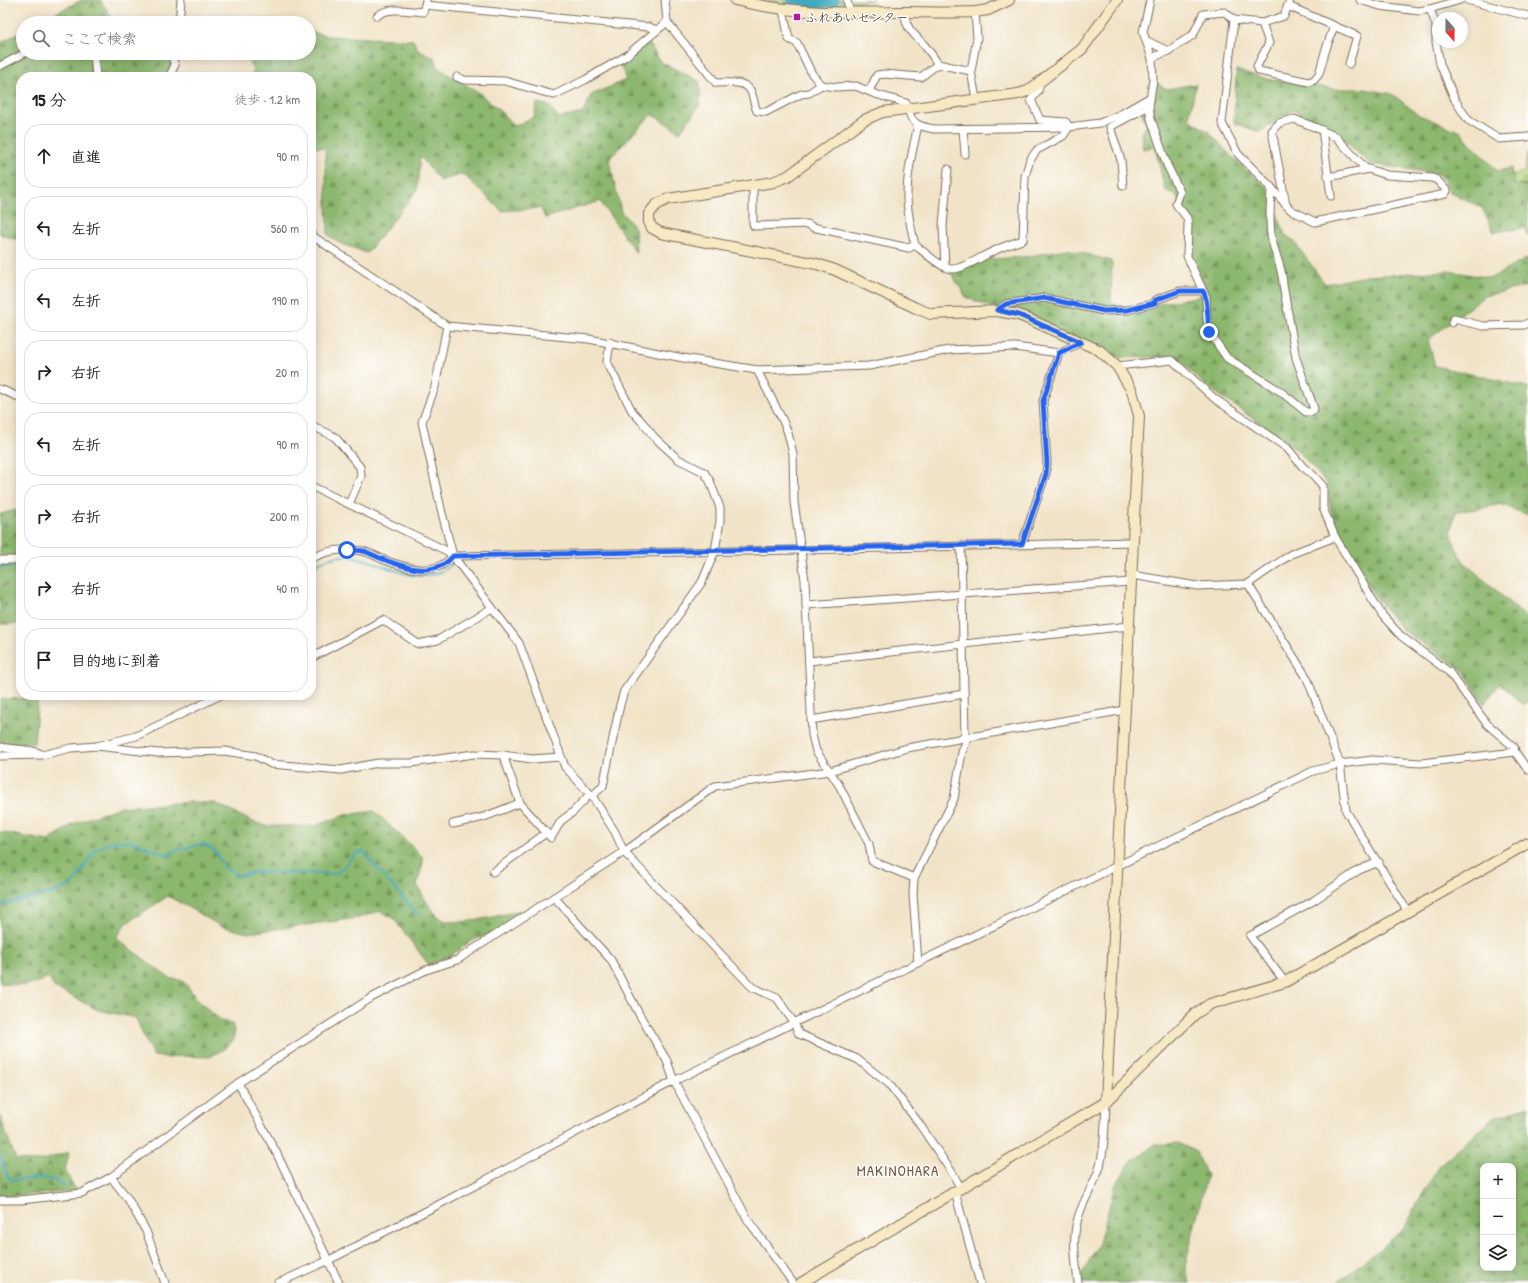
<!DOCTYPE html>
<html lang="ja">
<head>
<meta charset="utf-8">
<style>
  :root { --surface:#fff; --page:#f2f2f2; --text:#222; --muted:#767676; --line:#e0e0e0 }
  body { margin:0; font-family:"Patrick Hand","Klee One",sans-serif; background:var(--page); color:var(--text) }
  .controls { position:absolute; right:12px; bottom:12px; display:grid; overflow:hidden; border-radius:8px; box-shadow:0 2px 10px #0003 }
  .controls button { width:36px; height:36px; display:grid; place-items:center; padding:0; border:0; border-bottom:1px solid var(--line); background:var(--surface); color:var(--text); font:20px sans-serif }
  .compass { position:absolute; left:1432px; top:12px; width:36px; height:36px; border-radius:50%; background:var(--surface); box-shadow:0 2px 10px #0003; rotate:160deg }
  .stop { position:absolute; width:12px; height:12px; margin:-9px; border:3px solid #2563eb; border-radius:50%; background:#fff }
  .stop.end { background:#2563eb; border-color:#fff; box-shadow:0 1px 4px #0008 }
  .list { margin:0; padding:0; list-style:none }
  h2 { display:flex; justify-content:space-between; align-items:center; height:52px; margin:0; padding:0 16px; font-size:17px }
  h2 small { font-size:13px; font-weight:400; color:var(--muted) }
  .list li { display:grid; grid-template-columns:26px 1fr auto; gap:12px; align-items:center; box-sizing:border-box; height:64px; margin:0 8px 8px; padding:0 8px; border:1px solid var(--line); border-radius:16px }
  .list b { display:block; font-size:15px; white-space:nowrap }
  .list em { font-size:13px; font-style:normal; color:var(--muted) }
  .icon { flex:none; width:22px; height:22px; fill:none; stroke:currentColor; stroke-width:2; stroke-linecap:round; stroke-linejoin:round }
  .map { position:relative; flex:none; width:1528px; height:1283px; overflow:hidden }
  .search { position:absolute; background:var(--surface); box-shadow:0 2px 10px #0003; left:16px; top:16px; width:300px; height:44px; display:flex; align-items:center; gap:10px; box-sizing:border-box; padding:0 14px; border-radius:22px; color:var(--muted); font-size:15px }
  .panel { position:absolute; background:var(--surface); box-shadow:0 2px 10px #0003; left:16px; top:72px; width:300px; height:628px; border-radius:16px }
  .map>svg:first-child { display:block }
</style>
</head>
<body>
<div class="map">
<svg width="1528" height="1283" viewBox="0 0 1528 1283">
  <defs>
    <pattern id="grass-dots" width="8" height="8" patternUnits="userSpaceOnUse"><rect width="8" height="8" fill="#b1d67f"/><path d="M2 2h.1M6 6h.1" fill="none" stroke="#99b86d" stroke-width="1.8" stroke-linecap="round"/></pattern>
    <pattern id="forest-firs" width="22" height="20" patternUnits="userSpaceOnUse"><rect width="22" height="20" fill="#8cb76e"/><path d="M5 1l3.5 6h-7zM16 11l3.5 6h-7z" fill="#74955a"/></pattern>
    <pattern id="cemetery-stones" width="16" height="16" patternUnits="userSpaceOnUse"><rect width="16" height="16" fill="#b1d67f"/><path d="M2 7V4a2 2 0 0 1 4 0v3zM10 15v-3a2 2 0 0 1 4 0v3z" fill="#99b86d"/></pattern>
  </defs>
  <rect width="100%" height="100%" fill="#fdfcf7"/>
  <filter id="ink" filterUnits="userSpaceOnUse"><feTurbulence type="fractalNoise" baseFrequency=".025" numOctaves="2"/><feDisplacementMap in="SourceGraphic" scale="8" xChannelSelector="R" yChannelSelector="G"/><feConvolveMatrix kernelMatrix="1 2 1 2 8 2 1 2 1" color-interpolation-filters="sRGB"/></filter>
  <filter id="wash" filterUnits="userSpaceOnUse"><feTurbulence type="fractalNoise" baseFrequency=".012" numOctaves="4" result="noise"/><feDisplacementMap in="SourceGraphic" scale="16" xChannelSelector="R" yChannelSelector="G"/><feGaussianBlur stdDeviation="0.9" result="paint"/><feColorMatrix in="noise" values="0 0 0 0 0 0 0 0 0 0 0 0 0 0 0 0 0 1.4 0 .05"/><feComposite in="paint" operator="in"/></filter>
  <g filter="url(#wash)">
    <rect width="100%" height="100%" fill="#f1e3c7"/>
    <polygon fill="url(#grass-dots)" stroke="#76804e" points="747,0 874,0 821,9"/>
    <g fill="url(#forest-firs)" stroke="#647046" fill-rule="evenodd">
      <polygon points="82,0 100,0 116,23 36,23"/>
      <polygon points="239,18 273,20 283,23 238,23"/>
      <polygon points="23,30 23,53 172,53 173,61 168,77 21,77 21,241 0,234 0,43"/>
      <polygon points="309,31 327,36 413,40 419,51 435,58 438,68 478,92 500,111 514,126 534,117 537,103 548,105 559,118 583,113 591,95 626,80 620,64 648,42 661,62 699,81 701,94 700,105 680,132 652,114 609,159 621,212 635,228 636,253 600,201 545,218 541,208 502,211 463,174 440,181 420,156 417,190 367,253 339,243 328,235 325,148 311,147 311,77 251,77 254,71 244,53 309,53"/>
      <polygon points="1236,70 1268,79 1335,89 1365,89 1392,94 1419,115 1461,132 1472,145 1498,171 1511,168 1515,185 1528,185 1528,237 1525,228 1494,232 1482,208 1450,192 1440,174 1370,164 1337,133 1293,110 1260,132 1234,123"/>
      <polygon points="1155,81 1166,89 1196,84 1189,119 1209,132 1232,157 1267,187 1285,235 1293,240 1325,284 1366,276 1448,271 1491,278 1528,258 1528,286 1484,296 1428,340 1435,366 1528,387 1528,515 1500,504 1480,509 1456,511 1451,530 1455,546 1464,562 1528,619 1528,701 1523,705 1500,683 1484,704 1463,670 1402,630 1372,592 1333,523 1327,483 1296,449 1205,385 1175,356 1120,358 966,297 951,273 988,259 1023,257 1067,249 1112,261 1111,303 1136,308 1201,296 1205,285 1191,258 1192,223 1175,195 1165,190 1155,147 1143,149 1141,133 1147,125 1142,114"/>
      <polygon points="21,509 21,624 0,624 0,514"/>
      <polygon points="38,698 34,743 0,742 0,699"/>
      <path d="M190,802l25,1 38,19 14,4h47l31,-11 29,-4 48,45 1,6 -6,23c7,12 13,26 25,34 14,9 66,-6 82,-9l-5,13 -48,18 -19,14 -23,10 -36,-47 -13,-7 -22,7 -111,15 -26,-7 -53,-30 -43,28 -8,14 3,3 49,37 14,3 16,20 22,20 11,3 2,7v9l-10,9 -15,8 -32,-1 -8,2 -15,-2 -7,-12 -11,-26 -38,-8 -44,-23 -6,-10c-19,11 -27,9 -48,6v-151l48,9 25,-17 47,-17z"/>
      <path d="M1528,1106v177h-191l65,-52 37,-66 56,-48zM1483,1166h30v102h-30z"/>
      <polygon points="0,1116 16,1160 40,1161 69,1152 65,1171 76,1191 0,1197"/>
      <polygon points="1178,1143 1196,1152 1207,1175 1185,1266 1190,1283 1077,1283 1099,1243 1115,1186 1130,1163 1154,1145"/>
    </g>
    <polygon fill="url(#cemetery-stones)" stroke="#76804e" points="1527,153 1528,153 1528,185 1515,185 1513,176 1525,171"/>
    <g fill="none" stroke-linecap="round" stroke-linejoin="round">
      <g stroke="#3fa9bf" stroke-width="2">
        <polyline points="0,567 21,566"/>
        <path d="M311,567c9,-6 24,-12 35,-11 38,2 69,38 107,8"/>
        <polyline points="0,905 53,893 73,884 85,866 94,851 110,842 131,841 168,855 176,850 203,844 216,852 223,866 237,876 255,872 335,874 344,867 356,853 363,852 418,915"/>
        <polyline points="0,1156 8,1177 12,1180 41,1178 55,1180 65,1186"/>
      </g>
      <polyline stroke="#3fa9bf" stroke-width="13" points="793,0 813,2 833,0"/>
    </g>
  </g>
  <g filter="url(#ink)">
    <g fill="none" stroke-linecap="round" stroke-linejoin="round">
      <g stroke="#7b6b59" stroke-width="9">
        <g id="street">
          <polyline points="426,0 425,5 649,27 657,30"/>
          <path d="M665,0l2,22 49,61c10,0 28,-3 34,7 3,4 4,15 7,21l9,1 35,-18 8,-1 12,-8"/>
          <polyline points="847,0 850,13"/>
          <polyline points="1360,0 1380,6 1419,11 1430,9 1460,0"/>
          <polyline points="1467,0 1528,16"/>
          <polyline points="1430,9 1436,25 1436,42 1440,64 1455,100 1468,120 1499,139 1528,137"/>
          <path d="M783,10l6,29 8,4 15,31 9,11 15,2 20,-1 19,8 31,9c3,4 3,8 4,12 4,11 14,12 24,14l135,-2 31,-4 21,-9 28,-16"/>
          <path d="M377,16c11,-10 32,-5 46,-4l2,-7"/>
          <polyline points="1234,20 1222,123 1238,154 1271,187 1286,205 1291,210 1315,222 1445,194 1447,191 1437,180 1432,178 1387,175 1365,168 1336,137 1317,128 1294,119 1279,123 1272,131 1286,205"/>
          <polyline points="179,23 181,0"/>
          <polyline points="1262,23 1269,43 1257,66 1259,71 1309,82 1314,80 1319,74 1325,52 1334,26 1288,6"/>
          <polyline points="1334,26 1357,36 1349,64"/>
          <polyline points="1147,41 1168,51"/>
          <polyline points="94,53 96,77"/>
          <polyline points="1152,58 1168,51 1193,35 1203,14 1225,12 1234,20 1262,23 1284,16 1290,0"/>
          <polyline points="938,64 971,71 976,99"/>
          <polyline points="0,66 25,53"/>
          <polyline points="971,71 977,38 975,12"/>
          <polyline points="169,77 175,65 170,53"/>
          <polyline points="457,77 464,80 505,81 554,95 585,80 626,56 667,22"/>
          <polyline points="1040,83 1038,91 1031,100 1040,120 1066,122 1069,127"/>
          <path d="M869,91l8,-16 7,-1 37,3 17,-13c-4,-6 -8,-12 -13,-18 -10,-12 -20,-16 -20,-34"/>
          <polyline points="963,129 965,154"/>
          <polyline points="1322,130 1331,196"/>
          <polyline points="1328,177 1369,169"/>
          <path d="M753,185v38l1,3 54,-2 4,3 97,21 6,-3c8,6 26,23 36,24 11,1 33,-14 43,-18 9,-5 19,-8 29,-11l2,-64 5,-16 7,-10 26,-14 6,-9"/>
          <polyline points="1123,186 1121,160 1110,127 1149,106"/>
          <polyline points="311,235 447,326 589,339 683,358 757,370 869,366 949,350 1015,347 1059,353 1081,342"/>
          <path d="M915,245c-4,-16 -8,-33 -8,-49 0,-24 6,-47 11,-71"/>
          <polyline points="945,266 943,226 948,169"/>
          <path d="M1203,291l3,6 1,22 2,13 18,26 53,33 26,21h6l2,-3 -18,-51 -13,-73c0,-16 -8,-30 -11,-45 -4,-17 -1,-36 -1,-53"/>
          <polyline points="997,311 1006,304 1044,298 1104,311 1127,310 1155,303 1155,300 1180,291 1203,291 1187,256 1188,225 1187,218 1176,204 1180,192 1167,165 1151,119 1149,106 1153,80 1152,58 1143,32 1150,0"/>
          <polyline points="1452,323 1454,319 1483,326 1524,325 1528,323"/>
          <polyline points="447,326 435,387 422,422 441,509 453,556"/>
          <polyline points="1117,366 1172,360 1215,399 1287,448 1303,467 1312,474 1323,486 1323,508 1335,537 1382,615 1401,636 1449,672 1487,724 1514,747 1515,752"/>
          <polyline points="757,370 783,421 788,433 793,454 794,502 805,580 812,735 816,751 839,785 869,844 872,861 914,878"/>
          <polyline points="0,389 21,398"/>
          <polyline points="311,425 335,437 360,467 361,476 349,504"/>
          <polyline points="311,486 447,551 453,556 519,643 565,767 592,796 615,832 624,852 752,987 777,998 794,1023 799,1034 857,1059 889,1084 918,1122 953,1174 961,1189"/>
          <polyline points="1022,544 1046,473 1047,463 1043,401 1059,353"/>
          <polyline points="961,546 965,737"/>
          <path d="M311,559c14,-9 35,-11 51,-8 6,1 14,5 20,8 23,9 53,19 71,-3l347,-6 332,-8"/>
          <polyline points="0,560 21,560"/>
          <polyline points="1132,575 1197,586 1248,584 1291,554 1335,537"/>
          <polyline points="1248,584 1307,678 1340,764 1346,811 1408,912"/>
          <polyline points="806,605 1131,582"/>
          <polyline points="311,658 383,620 418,644 438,640 492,608"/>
          <polyline points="809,661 1129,626"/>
          <polyline points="811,720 964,694"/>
          <polyline points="97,746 158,753 225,751 256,756 271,764 341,770 378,763 411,763 474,754 503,755 532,759 561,757"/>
          <path d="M0,747c13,3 26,1 39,6"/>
          <polyline points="0,756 42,755 71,748 97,746 136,736 221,695"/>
          <polyline points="592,796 603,786 620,705 624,691 702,582 715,551 720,521 720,508 710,481 704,472 678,459 654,437 643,423 632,411 607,362 610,342"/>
          <polyline points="520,803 551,838 561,821 573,812 590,794"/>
          <polyline points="453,824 484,817 520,803 503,755"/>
          <polyline points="493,872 546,833"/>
          <polyline points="554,897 611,960 639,1014 667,1061 674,1081 748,1220 793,1283"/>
          <polyline points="918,963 913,894 914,878 954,799 962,752 968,737"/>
          <polyline points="1285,982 1250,936 1313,901 1359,870 1379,862"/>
          <polyline points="238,1083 276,1152 339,1283"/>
          <polyline points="111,1177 128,1199 146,1231 165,1283"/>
          <polyline points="955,1192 980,1283"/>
          <polyline points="0,1200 21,1200 82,1193 111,1177 238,1083 371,998 426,970 457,960 624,852 715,786 830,771 907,748 1125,710"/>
          <polyline points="278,1283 327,1261 434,1207 674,1081 1313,771 1340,764 1372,760 1421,763 1515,752 1528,770"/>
          <path d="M1078,1283c-2,-20 -6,-42 -1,-61 4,-20 18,-37 23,-56 5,-20 5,-43 6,-64"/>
        </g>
      </g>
      <g stroke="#7b6b59" stroke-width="12">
        <g id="secondary">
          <path d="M735,0c54,14 109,13 164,12 25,0 51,1 76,0l13,-2 21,-10"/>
          <polyline points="1106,1102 1139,416 1132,391 1117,366 1099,350 1019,315 997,311 931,314 916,308 835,270 817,264 661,233 652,228 649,222 649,214 656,205 668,199 773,182 788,176 864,120 883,112 1018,94 1028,91 1082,49 1117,0"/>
          <polyline points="801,1283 1106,1102 1195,1014 1210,1004 1285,982 1528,843"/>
        </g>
      </g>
      <use href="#street" stroke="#fff" stroke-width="7"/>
      <use href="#secondary" stroke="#f6e9c3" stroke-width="10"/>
    </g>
  </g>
  <g fill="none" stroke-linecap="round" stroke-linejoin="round" filter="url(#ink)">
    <path stroke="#2563eb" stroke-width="5" d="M347,550c5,0 11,0 16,1 5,1 12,5 17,7 23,9 54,21 73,-2l569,-12 24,-70 1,-11 -4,-62 16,-48 22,-11 -62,-27 -22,-5 9,-6 38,-6 60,13 23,-1 28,-7v-3l25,-9h23c6,10 4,28 6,41"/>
  </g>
  <rect fill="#b5179e" stroke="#fdfcf7" stroke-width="1.5" x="793" y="13" width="8" height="8" rx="2"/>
  <g text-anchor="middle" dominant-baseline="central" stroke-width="3" stroke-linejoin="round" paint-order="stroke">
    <g font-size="13" fill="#3b2a1e" stroke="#fdfcf7" text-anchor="start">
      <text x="805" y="17">ふれあいセンター</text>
    </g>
    <g font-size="15" letter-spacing="1" fill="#735743" stroke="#fdfcf7">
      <text x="898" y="1170">MAKINOHARA</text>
    </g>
  </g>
</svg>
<div class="controls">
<button>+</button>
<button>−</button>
<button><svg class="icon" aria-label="layers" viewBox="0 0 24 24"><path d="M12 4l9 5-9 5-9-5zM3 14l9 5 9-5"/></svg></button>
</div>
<svg class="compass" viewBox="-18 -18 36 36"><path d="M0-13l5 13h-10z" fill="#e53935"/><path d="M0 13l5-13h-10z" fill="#767676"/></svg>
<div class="stop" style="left:347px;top:550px"></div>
<div class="stop end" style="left:1209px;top:332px"></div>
<div class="search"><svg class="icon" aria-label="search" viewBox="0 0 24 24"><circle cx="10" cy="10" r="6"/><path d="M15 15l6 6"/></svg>ここで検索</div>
<section class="panel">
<h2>15 分<small>徒歩 · 1.2 km</small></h2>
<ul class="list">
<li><svg class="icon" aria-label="ahead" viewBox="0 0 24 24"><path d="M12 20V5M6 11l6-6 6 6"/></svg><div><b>直進</b></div><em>90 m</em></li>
<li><svg class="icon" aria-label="left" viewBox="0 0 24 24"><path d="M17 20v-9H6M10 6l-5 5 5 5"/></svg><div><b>左折</b></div><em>560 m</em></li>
<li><svg class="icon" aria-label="left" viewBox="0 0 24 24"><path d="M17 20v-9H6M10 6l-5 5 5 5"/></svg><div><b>左折</b></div><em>190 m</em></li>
<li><svg class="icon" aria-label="right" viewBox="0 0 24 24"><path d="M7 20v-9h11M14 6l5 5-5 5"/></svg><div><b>右折</b></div><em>20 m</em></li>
<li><svg class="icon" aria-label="left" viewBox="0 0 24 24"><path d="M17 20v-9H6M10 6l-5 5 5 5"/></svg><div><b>左折</b></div><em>90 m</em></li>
<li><svg class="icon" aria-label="right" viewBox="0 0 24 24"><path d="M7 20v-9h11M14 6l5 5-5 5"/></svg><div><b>右折</b></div><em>200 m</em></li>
<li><svg class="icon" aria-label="right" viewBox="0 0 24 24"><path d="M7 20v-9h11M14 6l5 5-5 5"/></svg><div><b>右折</b></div><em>40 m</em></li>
<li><svg class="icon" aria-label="arrive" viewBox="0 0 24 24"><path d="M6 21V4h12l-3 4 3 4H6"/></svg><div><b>目的地に到着</b></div></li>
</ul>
</section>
</div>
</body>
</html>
